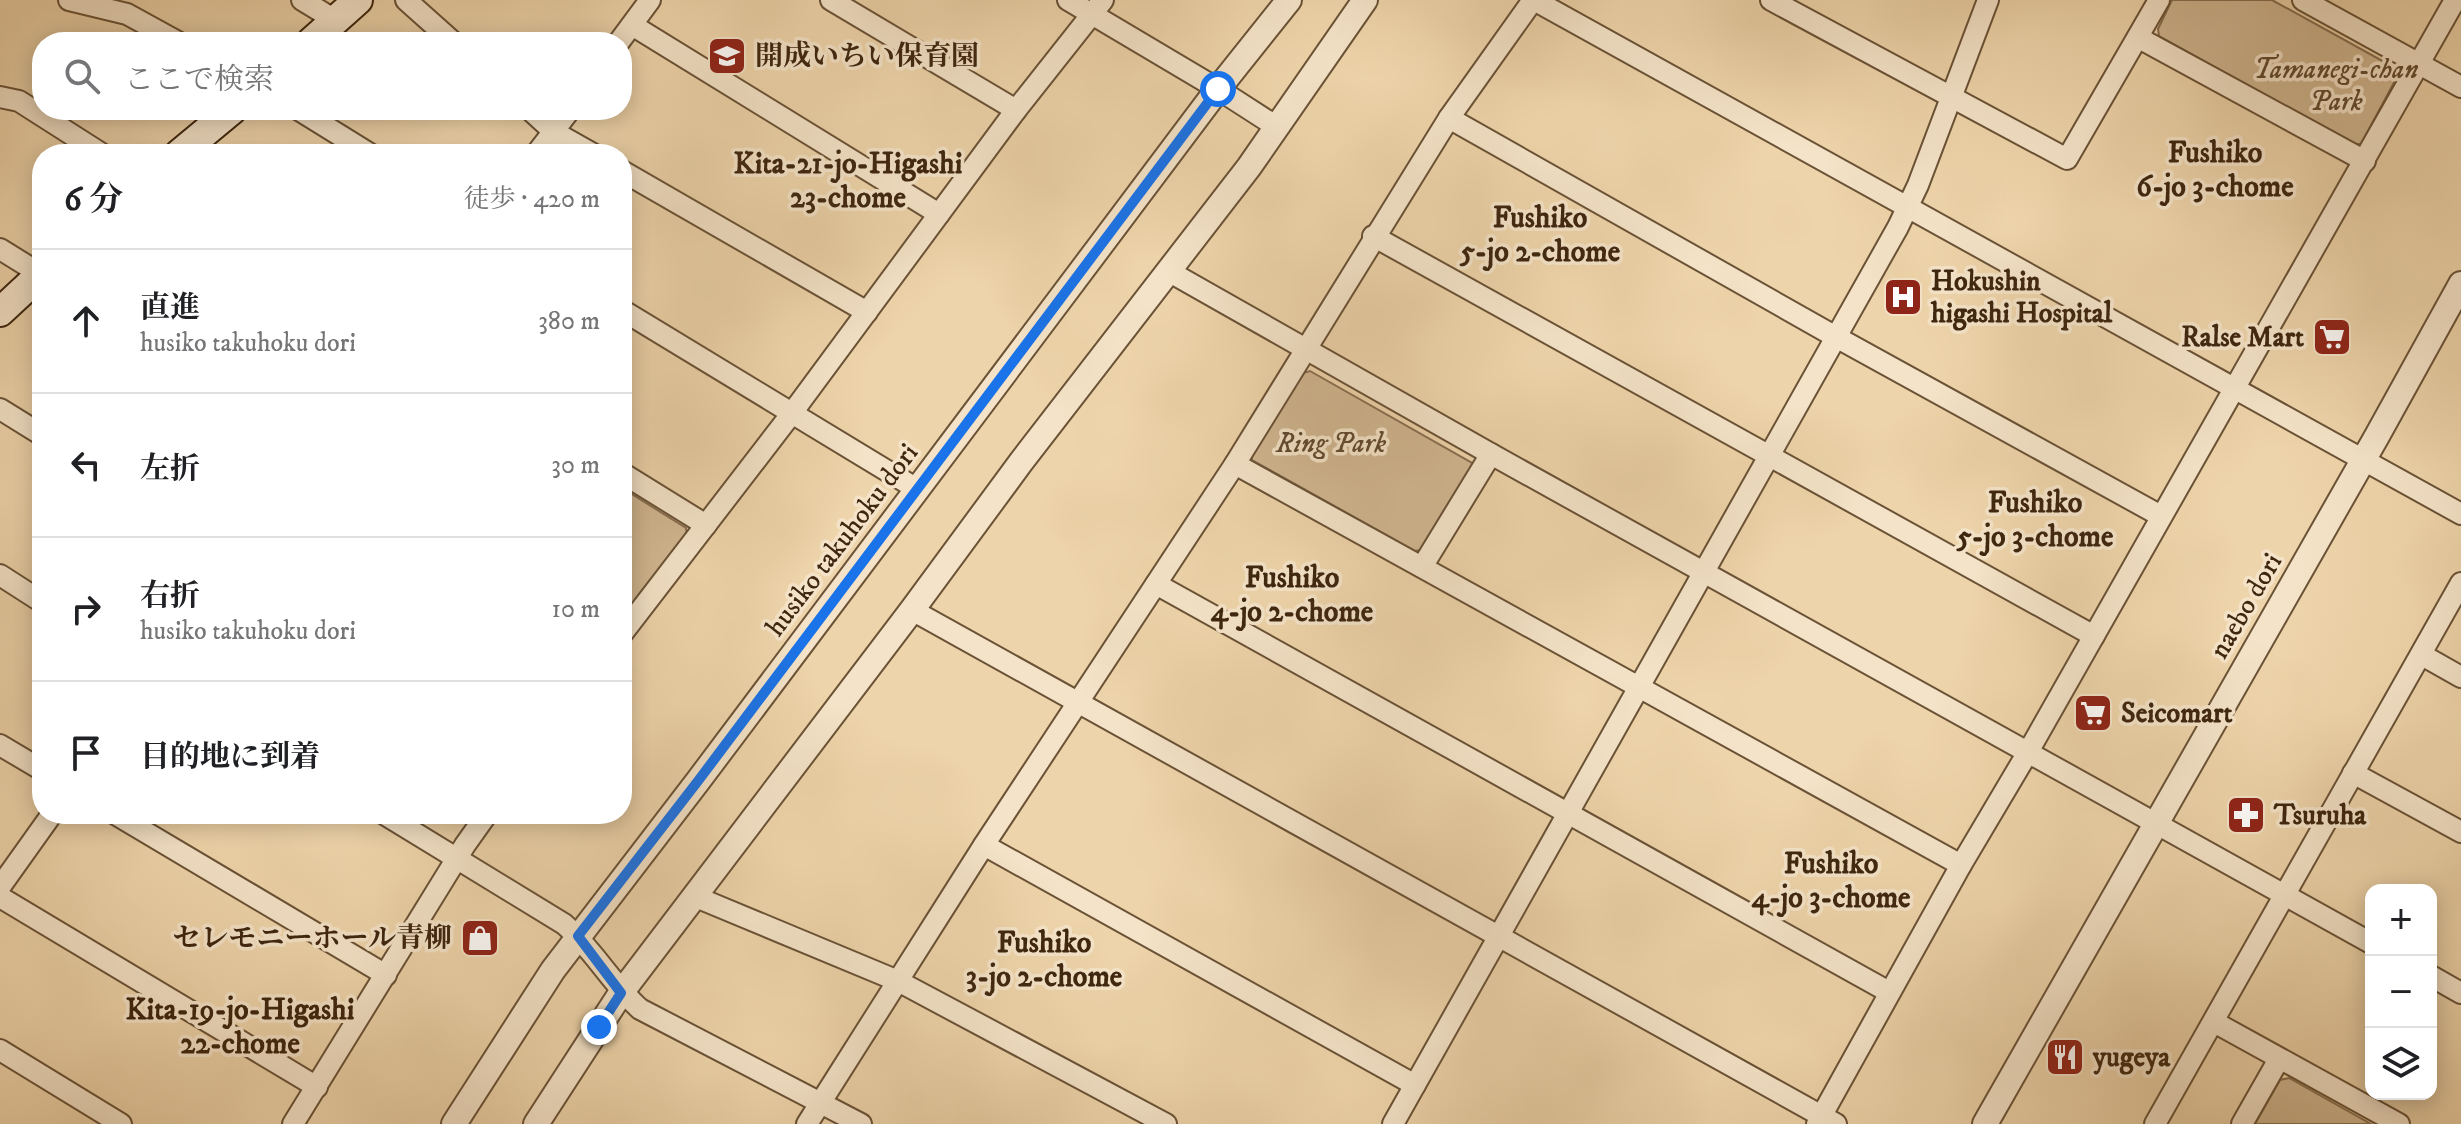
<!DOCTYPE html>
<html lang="ja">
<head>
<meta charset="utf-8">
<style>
  :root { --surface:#fff; --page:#f6f6f6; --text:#202124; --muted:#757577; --line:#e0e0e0 }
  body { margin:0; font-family:"IM FELL DW Pica","Noto Serif JP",serif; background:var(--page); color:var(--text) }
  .controls { position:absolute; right:24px; bottom:24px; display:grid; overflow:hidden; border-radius:16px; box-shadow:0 4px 20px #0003 }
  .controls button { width:72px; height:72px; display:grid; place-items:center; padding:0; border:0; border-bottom:2px solid var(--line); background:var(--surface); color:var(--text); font:40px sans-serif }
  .stop { position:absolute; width:24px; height:24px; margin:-18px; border:6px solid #1a73e8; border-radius:50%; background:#fff }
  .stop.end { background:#1a73e8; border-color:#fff; box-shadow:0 2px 8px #0008 }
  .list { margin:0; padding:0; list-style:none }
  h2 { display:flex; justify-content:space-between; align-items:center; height:104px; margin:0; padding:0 32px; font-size:34px }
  h2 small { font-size:26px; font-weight:400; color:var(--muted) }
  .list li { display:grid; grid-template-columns:52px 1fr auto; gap:24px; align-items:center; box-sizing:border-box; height:144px; padding:0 32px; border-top:2px solid var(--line) }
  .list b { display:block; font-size:30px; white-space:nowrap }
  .list p { margin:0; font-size:26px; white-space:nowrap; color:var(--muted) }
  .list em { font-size:26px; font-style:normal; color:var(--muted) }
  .icon { flex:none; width:44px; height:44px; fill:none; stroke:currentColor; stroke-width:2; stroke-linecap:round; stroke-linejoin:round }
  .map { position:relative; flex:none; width:2461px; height:1124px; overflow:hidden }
  .search { position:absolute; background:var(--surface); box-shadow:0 4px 20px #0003; left:32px; top:32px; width:600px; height:88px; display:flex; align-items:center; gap:20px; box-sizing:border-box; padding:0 28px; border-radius:32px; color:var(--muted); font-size:30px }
  .panel { position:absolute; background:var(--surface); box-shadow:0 4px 20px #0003; left:32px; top:144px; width:600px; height:680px; border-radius:32px }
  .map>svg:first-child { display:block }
</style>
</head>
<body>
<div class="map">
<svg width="2461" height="1124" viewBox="0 0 2461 1124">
  <rect width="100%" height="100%" fill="#eed4aa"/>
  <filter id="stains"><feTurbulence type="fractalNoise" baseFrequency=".0025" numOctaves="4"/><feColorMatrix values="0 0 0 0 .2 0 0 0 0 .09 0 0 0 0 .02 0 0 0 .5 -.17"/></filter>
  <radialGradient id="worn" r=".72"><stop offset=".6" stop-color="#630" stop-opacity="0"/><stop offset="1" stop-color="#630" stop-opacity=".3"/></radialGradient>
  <g fill="#d0b690" stroke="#876e50" stroke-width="2">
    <polygon points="2172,0 2272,0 2397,69 2398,75 2361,144 2353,144 2159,36 2158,29"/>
    <polygon points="1310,371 1472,463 1473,469 1420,550 1415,551 1252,460 1251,453 1303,373"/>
    <polygon points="622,488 686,528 687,535 622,622"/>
    <polygon points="2289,1078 2371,1124 2255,1124 2280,1080"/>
  </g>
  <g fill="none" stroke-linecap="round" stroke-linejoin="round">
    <g stroke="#6a5236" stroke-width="24">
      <g id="minor">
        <polyline points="69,0 127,14 178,42"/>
        <polyline points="302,0 335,20"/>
        <polyline points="406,0 453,42"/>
        <polyline points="831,0 1016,110"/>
        <polyline points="1068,0 1218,89 1277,127"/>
        <polyline points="1534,0 2461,514"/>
        <polyline points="1771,0 2067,159 2159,0"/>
        <polyline points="2303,0 2461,87"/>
        <polyline points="632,25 939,214"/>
        <polyline points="2139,38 2365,161"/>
        <polyline points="619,42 650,0"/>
        <polyline points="0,97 19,101 102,154"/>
        <polyline points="299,110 370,154"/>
        <polyline points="530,110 554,132 593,154"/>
        <polyline points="1449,118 1836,337 2161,516"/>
        <polyline points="536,154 570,110"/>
        <polyline points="622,171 867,312"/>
        <polyline points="1373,236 2094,636"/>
        <polyline points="0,249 42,275"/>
        <polyline points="1170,272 1491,454 2371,943"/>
        <polyline points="622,310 917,489"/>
        <polyline points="0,409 42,435"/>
        <polyline points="1235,464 1961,865"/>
        <polyline points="622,473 706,525"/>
        <polyline points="1422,567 1491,454"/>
        <polyline points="0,575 42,602"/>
        <polyline points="1156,584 1889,992"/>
        <polyline points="912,610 1836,1124"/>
        <polyline points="622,634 792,413 1016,110 1103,0"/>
        <polyline points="2422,655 2461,677"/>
        <polyline points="0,745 42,770"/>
        <polyline points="2353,773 2461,832"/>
        <polyline points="115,814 386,975"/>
        <path d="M384,814l180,110c29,25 47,59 76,85l221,115"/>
        <polyline points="984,845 1415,1085"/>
        <polyline points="0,887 52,814"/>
        <polyline points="0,897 317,1087"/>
        <polyline points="696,897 898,981 1166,1124"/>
        <polyline points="2431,976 2461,993"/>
        <polyline points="2214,1022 2399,1124"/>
        <polyline points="0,1050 121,1124"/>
        <polyline points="293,1124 465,845 487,814"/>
        <polyline points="807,1124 984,845 1235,464 1449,118 1533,0"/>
        <polyline points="1393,1124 1898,227 1918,185 1988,0"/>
        <polyline points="1817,1124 1961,865 2028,752 2455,0"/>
        <polyline points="2155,1124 2461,583"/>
        <polyline points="2242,1124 2279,1059"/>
      </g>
    </g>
    <g stroke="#6a5236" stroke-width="28">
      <g id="tertiary">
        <polyline points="454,1124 553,970 698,781 1218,89 1289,0"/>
        <polyline points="536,1124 621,993 912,610 1021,462 1249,167 1365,0"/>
        <polyline points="1985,1124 2377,436 2461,284"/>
      </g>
    </g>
    <g stroke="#3e260f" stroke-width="32">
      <g id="secondary">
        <polyline points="311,42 358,0"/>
        <polyline points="179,154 232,110"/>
        <polyline points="0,312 42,273"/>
      </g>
    </g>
    <use href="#minor" stroke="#f4e3c8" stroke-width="20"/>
    <use href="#tertiary" stroke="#f4e3c8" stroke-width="24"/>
    <use href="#secondary" stroke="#f4e3c8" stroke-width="28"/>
  </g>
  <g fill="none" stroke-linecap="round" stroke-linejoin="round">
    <polyline stroke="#1a73e8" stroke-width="10" points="599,1027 621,993 578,936 698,781 1218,89"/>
  </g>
  <defs>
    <g id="school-square" transform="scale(2)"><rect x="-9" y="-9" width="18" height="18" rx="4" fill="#8f2418" stroke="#f4e3c8"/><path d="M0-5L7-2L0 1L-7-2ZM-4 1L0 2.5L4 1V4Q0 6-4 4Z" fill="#fff"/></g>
    <g id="hospital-square" transform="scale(2)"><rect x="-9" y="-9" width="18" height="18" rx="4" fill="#8f2418" stroke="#f4e3c8"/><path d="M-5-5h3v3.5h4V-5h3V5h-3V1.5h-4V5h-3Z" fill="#fff"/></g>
    <g id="supermarket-square" transform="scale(2)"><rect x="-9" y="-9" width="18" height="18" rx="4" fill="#8f2418" stroke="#f4e3c8"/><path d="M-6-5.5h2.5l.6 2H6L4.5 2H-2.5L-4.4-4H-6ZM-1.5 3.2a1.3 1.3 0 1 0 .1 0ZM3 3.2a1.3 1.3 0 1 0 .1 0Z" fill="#fff"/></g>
    <g id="pharmacy-square" transform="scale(2)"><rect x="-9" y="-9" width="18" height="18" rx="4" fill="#8f2418" stroke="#f4e3c8"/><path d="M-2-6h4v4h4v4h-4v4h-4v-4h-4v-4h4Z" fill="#fff"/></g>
    <g id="shop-square" transform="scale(2)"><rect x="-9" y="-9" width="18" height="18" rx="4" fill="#8f2418" stroke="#f4e3c8"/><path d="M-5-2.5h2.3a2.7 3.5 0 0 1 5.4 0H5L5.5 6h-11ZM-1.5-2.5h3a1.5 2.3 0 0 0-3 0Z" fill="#fff"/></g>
    <g id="restaurant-square" transform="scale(2)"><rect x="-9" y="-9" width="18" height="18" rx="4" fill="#8f2418" stroke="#f4e3c8"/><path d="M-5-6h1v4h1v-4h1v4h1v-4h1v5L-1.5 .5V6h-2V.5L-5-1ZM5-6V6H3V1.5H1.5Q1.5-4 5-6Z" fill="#fff"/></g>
  </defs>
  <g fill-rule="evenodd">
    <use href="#school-square" x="727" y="56"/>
    <use href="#hospital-square" x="1903" y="297"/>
    <use href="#supermarket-square" x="2332" y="337"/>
    <use href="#supermarket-square" x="2093" y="713"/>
    <use href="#pharmacy-square" x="2246" y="815"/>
    <use href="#shop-square" x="480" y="938"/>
    <use href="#restaurant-square" x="2065" y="1057"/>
  </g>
  <g text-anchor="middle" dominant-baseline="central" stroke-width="7" stroke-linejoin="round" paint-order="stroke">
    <g font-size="28" font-weight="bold" fill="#3e260f" stroke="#f4e3c8" text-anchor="start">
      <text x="755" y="56">開成いちい保育園</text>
      <text x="1931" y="281">Hokushin<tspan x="1931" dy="32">higashi Hospital</tspan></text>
      <text x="2304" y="337" text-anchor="end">Ralse Mart</text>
      <text x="2121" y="713">Seicomart</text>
      <text x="2274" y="815">Tsuruha</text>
      <text x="452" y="938" text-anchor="end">セレモニーホール青柳</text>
      <text x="2093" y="1057">yugeya</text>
    </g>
    <g font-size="28" font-style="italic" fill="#624a2f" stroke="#f4e3c8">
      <text x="2336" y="69">Tamanegi-chan<tspan x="2336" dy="32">Park</tspan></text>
      <text x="1331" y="443">Ring Park</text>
    </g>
    <g font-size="28" fill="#3e260f" stroke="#f4e3c8">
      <text transform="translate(842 540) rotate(-53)">husiko takuhoku dori</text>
      <text transform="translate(2246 606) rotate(-60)">naebo dori</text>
    </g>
    <g font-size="30" font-weight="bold" fill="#3e260f" stroke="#f4e3c8">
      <text x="2215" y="153">Fushiko<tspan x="2215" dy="34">6-jo 3-chome</tspan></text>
      <text x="848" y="164">Kita-21-jo-Higashi<tspan x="848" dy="34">23-chome</tspan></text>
      <text x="1540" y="218">Fushiko<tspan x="1540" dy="34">5-jo 2-chome</tspan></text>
      <text x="2035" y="503">Fushiko<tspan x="2035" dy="34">5-jo 3-chome</tspan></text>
      <text x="1292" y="578">Fushiko<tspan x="1292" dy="34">4-jo 2-chome</tspan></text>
      <text x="1831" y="864">Fushiko<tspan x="1831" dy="34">4-jo 3-chome</tspan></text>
      <text x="1044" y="943">Fushiko<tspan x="1044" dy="34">3-jo 2-chome</tspan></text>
      <text x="240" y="1010">Kita-19-jo-Higashi<tspan x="240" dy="34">22-chome</tspan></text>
    </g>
  </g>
  <rect width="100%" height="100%" filter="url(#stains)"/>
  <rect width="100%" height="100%" fill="url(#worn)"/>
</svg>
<div class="controls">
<button>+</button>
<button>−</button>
<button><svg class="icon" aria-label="layers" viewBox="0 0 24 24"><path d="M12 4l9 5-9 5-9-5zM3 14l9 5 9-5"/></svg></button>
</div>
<div class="stop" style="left:1218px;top:89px"></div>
<div class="stop end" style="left:599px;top:1027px"></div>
<div class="search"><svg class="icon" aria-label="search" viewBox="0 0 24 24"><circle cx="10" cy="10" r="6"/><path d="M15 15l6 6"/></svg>ここで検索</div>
<section class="panel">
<h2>6 分<small>徒歩 · 420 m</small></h2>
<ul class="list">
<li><svg class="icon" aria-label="ahead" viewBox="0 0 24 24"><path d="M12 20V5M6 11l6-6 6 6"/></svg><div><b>直進</b><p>husiko takuhoku dori</p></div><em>380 m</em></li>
<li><svg class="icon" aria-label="left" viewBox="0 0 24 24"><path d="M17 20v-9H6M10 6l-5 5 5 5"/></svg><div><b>左折</b></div><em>30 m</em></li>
<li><svg class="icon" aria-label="right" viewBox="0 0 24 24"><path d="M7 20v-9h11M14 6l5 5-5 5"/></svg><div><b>右折</b><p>husiko takuhoku dori</p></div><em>10 m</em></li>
<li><svg class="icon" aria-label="arrive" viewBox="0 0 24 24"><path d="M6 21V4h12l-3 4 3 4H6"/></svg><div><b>目的地に到着</b></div></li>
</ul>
</section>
</div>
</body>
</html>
